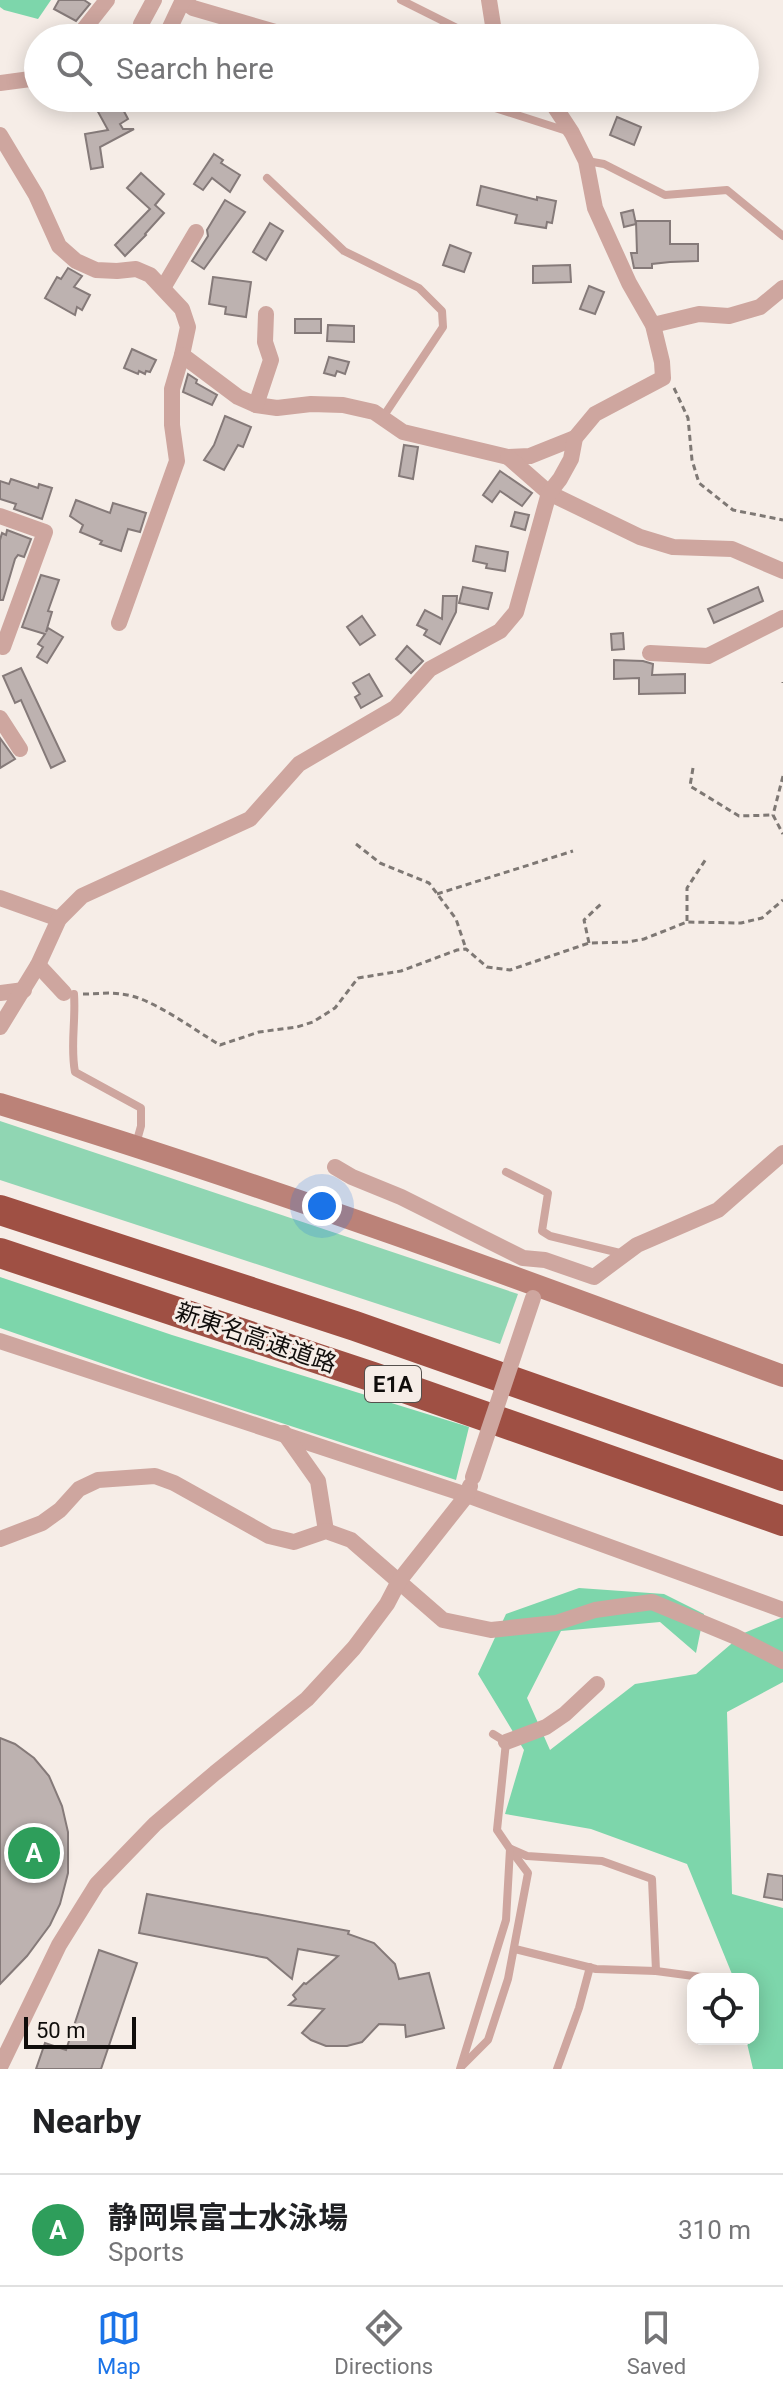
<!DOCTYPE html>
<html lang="en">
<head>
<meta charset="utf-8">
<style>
  :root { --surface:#fff; --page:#f2f2f2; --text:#202124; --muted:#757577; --line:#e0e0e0; --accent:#1a73e8 }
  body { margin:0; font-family:Roboto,"Noto Sans JP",sans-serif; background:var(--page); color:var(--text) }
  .controls { position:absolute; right:24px; bottom:24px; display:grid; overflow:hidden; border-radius:16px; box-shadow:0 4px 20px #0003 }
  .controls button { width:72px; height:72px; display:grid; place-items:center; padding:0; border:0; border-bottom:2px solid var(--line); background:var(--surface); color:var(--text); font:40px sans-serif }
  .scale { position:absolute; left:24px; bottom:20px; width:112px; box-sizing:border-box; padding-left:8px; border:4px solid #100d0b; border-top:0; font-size:22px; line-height:28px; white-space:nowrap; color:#100d0b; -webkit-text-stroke:6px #f6ede7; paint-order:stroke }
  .you { position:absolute; left:322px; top:1206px; width:28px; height:28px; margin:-20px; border:6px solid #fff; border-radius:50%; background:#1a73e8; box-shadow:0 0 0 12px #1a73e833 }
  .badge { display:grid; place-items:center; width:52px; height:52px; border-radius:50%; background:var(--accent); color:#fff; font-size:26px; font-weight:700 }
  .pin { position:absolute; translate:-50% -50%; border:4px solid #fff; box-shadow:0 2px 8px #0006 }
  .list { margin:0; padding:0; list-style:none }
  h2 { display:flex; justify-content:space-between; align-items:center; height:104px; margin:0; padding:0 32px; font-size:34px }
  h2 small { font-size:26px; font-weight:400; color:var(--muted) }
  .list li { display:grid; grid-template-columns:52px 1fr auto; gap:24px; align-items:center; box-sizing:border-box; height:112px; padding:0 32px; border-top:2px solid var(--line) }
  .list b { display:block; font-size:30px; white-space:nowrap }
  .list p { margin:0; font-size:26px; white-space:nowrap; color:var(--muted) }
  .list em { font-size:26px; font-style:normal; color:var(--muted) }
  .icon { flex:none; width:44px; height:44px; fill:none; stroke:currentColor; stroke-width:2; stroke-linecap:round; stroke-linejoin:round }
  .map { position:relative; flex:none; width:783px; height:2069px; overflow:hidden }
  .search { position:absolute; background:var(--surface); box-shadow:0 4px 20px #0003; left:24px; right:24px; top:24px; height:88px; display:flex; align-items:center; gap:20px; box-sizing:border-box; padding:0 28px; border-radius:44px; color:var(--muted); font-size:30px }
  .sheet { height:216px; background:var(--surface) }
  nav { display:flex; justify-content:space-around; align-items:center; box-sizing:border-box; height:112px; border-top:2px solid var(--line); background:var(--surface); font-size:22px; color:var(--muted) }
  nav a { display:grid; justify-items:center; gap:4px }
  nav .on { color:var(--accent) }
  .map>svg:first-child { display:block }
</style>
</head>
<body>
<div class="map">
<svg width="783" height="2069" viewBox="0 0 783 2069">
  <rect width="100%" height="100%" fill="#f6ede7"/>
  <polygon fill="#90d6b3" points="0,1121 518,1294 500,1344 0,1180"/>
  <g fill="#7dd6ab">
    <polygon points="0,0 51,0 38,19 4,10 0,7"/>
    <polygon points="0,1277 172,1335 469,1427 456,1480 147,1379 0,1328"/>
    <polygon points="579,1588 664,1594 704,1614 696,1653 660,1622 561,1631 527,1698 550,1750 635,1684 696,1674 744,1633 783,1617 783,1682 727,1712 732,1894 783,1908 783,2069 753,2069 746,2039 753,2039 753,1979 734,1979 687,1864 591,1829 505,1814 524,1750 478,1674 506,1614"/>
  </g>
  <g fill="#bdb2b0" stroke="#857a79" stroke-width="2">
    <polygon points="59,0 84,0 90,4 76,21 54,9"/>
    <polygon points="98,98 117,98 128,119 120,124 123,129 134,129 100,147 103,167 91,169 85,134 108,130 97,110 103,107"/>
    <polygon points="617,117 641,127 634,145 610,135"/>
    <polygon points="214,154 223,160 221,163 240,175 230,192 212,178 203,190 194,184"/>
    <polygon points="141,173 164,194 155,205 164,213 145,234 146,235 125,256 115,245 150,209 127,188"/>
    <polygon points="481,186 537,200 537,197 556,201 552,223 547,222 546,228 515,223 517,215 477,205"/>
    <polygon points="225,200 245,212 204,269 192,261 208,236 207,230"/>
    <polygon points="633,210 636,224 624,227 621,213"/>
    <polygon points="636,221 670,221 670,244 698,244 698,261 670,262 652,264 652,268 634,268 631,253 637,253"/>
    <polygon points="270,223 283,231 266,260 253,252"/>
    <polygon points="450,245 471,253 464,272 443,265"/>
    <polygon points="570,265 571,282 533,283 533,266"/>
    <polygon points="68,268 82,276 74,287 90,295 82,310 77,307 75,315 45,298 57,277 61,279"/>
    <polygon points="213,277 251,282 246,317 225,314 226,307 209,304"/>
    <polygon points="589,286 604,292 595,314 580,309"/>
    <rect x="295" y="319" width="26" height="14"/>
    <polygon points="328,325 354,326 354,342 327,341"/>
    <polygon points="132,349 156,360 150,372 146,371 145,374 139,371 138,374 124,368"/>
    <polygon points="329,357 349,362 345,374 337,371 335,376 324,373"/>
    <polygon points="188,374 197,380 196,383 217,395 212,405 183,392"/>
    <polygon points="225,416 251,427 243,447 238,445 224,470 204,460 214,445"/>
    <polygon points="404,445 418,447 413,479 399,476"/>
    <polygon points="500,471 532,493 522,506 500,491 492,502 483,495"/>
    <polygon points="11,479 38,488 39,484 52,488 42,519 14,509 16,504 0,499 0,481 9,484"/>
    <polygon points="76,500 110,513 113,503 146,513 140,532 128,529 121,551 100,544 102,541 80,532 83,525 70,516"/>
    <polygon points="515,512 529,515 525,530 511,526"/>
    <polygon points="7,530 31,539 24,557 18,555 15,559 3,600 0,600 0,540 2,533 6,535"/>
    <polygon points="476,546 508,552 505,571 486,568 487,564 473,561"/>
    <polygon points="41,575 59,580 48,611 52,612 46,632 48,628 63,637 47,663 37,657 43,647 38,644 45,634 22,627"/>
    <polygon points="463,587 492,593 488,609 459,603"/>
    <polygon points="758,587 763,601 714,623 708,609"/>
    <polygon points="443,596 457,596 456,612 440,644 424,635 427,630 417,625 425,610 442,619"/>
    <polygon points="362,616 375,635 360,645 347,627"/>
    <polygon points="623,633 624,649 612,650 611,634"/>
    <polygon points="407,646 423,661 411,673 396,659"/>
    <polygon points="614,660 643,661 653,664 652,675 685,674 685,693 639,694 639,678 614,679"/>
    <polygon points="21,668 65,761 51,768 21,700 15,703 3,676"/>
    <polygon points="369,674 382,696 361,708 355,697 360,694 353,683"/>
    <polygon points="0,738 15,759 0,768"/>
    <polygon points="0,1738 15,1744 34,1758 49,1776 62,1806 68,1832 68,1873 60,1904 50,1925 27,1956 0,1984"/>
    <polygon points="768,1874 783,1876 783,1900 764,1897"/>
    <polygon points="147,1894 349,1931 348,1934 374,1943 395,1964 399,1979 429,1973 444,2028 406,2037 405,2025 379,2024 362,2042 347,2046 326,2046 311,2040 302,2033 324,2009 289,2005 296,1999 293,1995 304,1983 306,1984 338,1956 298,1949 292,1979 267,1958 139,1933"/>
    <polygon points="99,1950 137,1963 101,2069 36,2069 45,2043 66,2050"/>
  </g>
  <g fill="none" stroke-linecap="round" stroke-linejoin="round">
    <g stroke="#7e7874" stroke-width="3" stroke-dasharray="6 4" stroke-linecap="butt">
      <polyline points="674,388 688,418 692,460 699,483 733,510 783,520"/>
      <polyline points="783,682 783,683"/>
      <polyline points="693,768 690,786 739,816 773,815"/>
      <polyline points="783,776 773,815 783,834"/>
      <polyline points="356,844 380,863 429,883 456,919 466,949"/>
      <polyline points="437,894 573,851"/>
      <polyline points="687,921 687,888 706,859"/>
      <polyline points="589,943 584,920 601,904"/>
      <path d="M83,994c13,0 26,-2 38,0 29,2 73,36 99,51l39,-13 38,-5 16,-5 22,-14 23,-30 43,-7 56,-21 9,-1 21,18 23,3 79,-27 38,-1 17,-3 43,-17 54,1 21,-5 21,-18"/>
    </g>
    <g stroke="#cea69f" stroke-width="8">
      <polyline points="401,0 477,38"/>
      <polyline points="464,98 570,132"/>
      <polyline points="587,161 604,164 665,195 727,190 783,236"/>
      <polyline points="267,178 344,251 419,288 442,311 443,327 383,417"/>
      <path d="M74,994c2,27 -4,52 1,78l66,36v18l-5,18"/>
      <polyline points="506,1172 548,1193 542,1231 550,1236 624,1254"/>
      <polyline points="511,1849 527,1856 602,1861 652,1879 656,1971"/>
      <polyline points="515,1949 596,1969 656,1971 716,1979"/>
      <polyline points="462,2066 488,2040 508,1979 528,1873 510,1849"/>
      <polyline points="460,2069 506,1920 510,1849 497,1830 506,1742 493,1734"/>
      <polyline points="557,2069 579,2008 590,1967"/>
    </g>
    <g stroke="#cea69f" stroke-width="16">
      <polyline points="182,0 193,8 296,38"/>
      <polyline points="489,0 495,38"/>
      <polyline points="141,24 154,0"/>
      <polyline points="77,38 107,0"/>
      <polyline points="165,38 182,2"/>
      <polyline points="0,83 38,78"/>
      <polyline points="185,98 188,102"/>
      <polyline points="0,135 36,195 59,246 76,261 96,270 117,271 136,269 150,275 182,309 188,327 182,355 238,397 256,405 277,408 311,404 343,405 374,412 403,432 508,457 530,456 575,438"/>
      <polyline points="163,288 196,232"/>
      <polyline points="653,325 699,314 729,316 760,307 783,288"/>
      <polyline points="256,405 271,360 265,342 266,314"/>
      <polyline points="508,457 549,493 640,537 673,547 732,549 783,571"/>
      <polyline points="0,516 45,532 3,647 0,645"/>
      <polyline points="119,623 177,461 172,425 172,389 182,355"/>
      <polyline points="650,653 708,656 783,618"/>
      <polyline points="0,718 20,749"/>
      <polyline points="0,898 59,919"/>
      <polyline points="38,965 64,993"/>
      <polyline points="0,993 24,990"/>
      <polyline points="0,1027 38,965 59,919 82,896 250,819 299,764 395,708 430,669 500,631 516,612 549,493 560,479 571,459 575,438 595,414 663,378 662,362 653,325 629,283 595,208 586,161 572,133 549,98"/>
      <polyline points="335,1167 352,1177 401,1197 523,1258 545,1260 594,1277 637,1245 718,1210 783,1153"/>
      <polyline points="0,1341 467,1495 783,1610"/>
      <polyline points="284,1433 318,1481 326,1531"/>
      <polyline points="0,1539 42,1523 60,1510 79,1489 98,1480 155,1476 174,1483 269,1536 294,1542 326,1531 351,1540 443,1620 491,1630 556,1623 595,1610 652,1602 734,1636 783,1661"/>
      <polyline points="506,1742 546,1727 565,1714 597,1684"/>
      <polyline points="0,2067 59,1945 97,1884 155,1824 215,1773 307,1699 354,1648 387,1604 399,1581 467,1495 470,1486"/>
    </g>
    <path stroke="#bb8278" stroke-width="22" d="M0,1104c265,80 524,176 783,272"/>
    <g stroke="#9f5044" stroke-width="30">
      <polyline points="0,1210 355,1326 783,1476"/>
      <polyline points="0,1253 373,1377 783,1521"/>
    </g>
    <polyline stroke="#cea69f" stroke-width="16" points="473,1477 533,1298"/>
  </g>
  <g text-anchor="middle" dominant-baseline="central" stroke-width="6" stroke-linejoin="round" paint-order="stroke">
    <rect fill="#f6ede7" stroke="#55504d" stroke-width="2" x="365" y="1366" width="56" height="36" rx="6"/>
    <g font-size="22" font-weight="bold" fill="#100d0b">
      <text x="393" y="1384">E1A</text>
    </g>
    <g font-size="24" fill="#100d0b" stroke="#f6ede7">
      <text transform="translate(256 1338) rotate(19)">新東名高速道路</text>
    </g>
  </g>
</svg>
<div class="controls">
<button><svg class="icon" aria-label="locate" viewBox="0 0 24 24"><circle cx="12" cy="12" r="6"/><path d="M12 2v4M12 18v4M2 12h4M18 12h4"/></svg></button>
</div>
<div class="scale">50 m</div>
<div class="you"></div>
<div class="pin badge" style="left:34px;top:1853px;background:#2e9e5b">A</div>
<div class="search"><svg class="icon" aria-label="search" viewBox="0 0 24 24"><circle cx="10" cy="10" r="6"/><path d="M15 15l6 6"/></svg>Search here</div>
</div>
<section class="sheet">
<h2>Nearby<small></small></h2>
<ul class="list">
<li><span class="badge" style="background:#2e9e5b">A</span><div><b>静岡県富士水泳場</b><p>Sports</p></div><em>310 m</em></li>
</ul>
</section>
<nav>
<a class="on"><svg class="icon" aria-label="map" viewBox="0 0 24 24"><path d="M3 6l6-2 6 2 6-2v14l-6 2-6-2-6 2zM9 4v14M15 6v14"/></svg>Map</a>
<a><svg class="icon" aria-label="directions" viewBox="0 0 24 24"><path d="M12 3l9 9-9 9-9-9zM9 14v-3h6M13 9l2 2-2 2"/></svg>Directions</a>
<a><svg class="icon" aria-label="saved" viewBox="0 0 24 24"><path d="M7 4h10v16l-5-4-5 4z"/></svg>Saved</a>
</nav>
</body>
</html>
